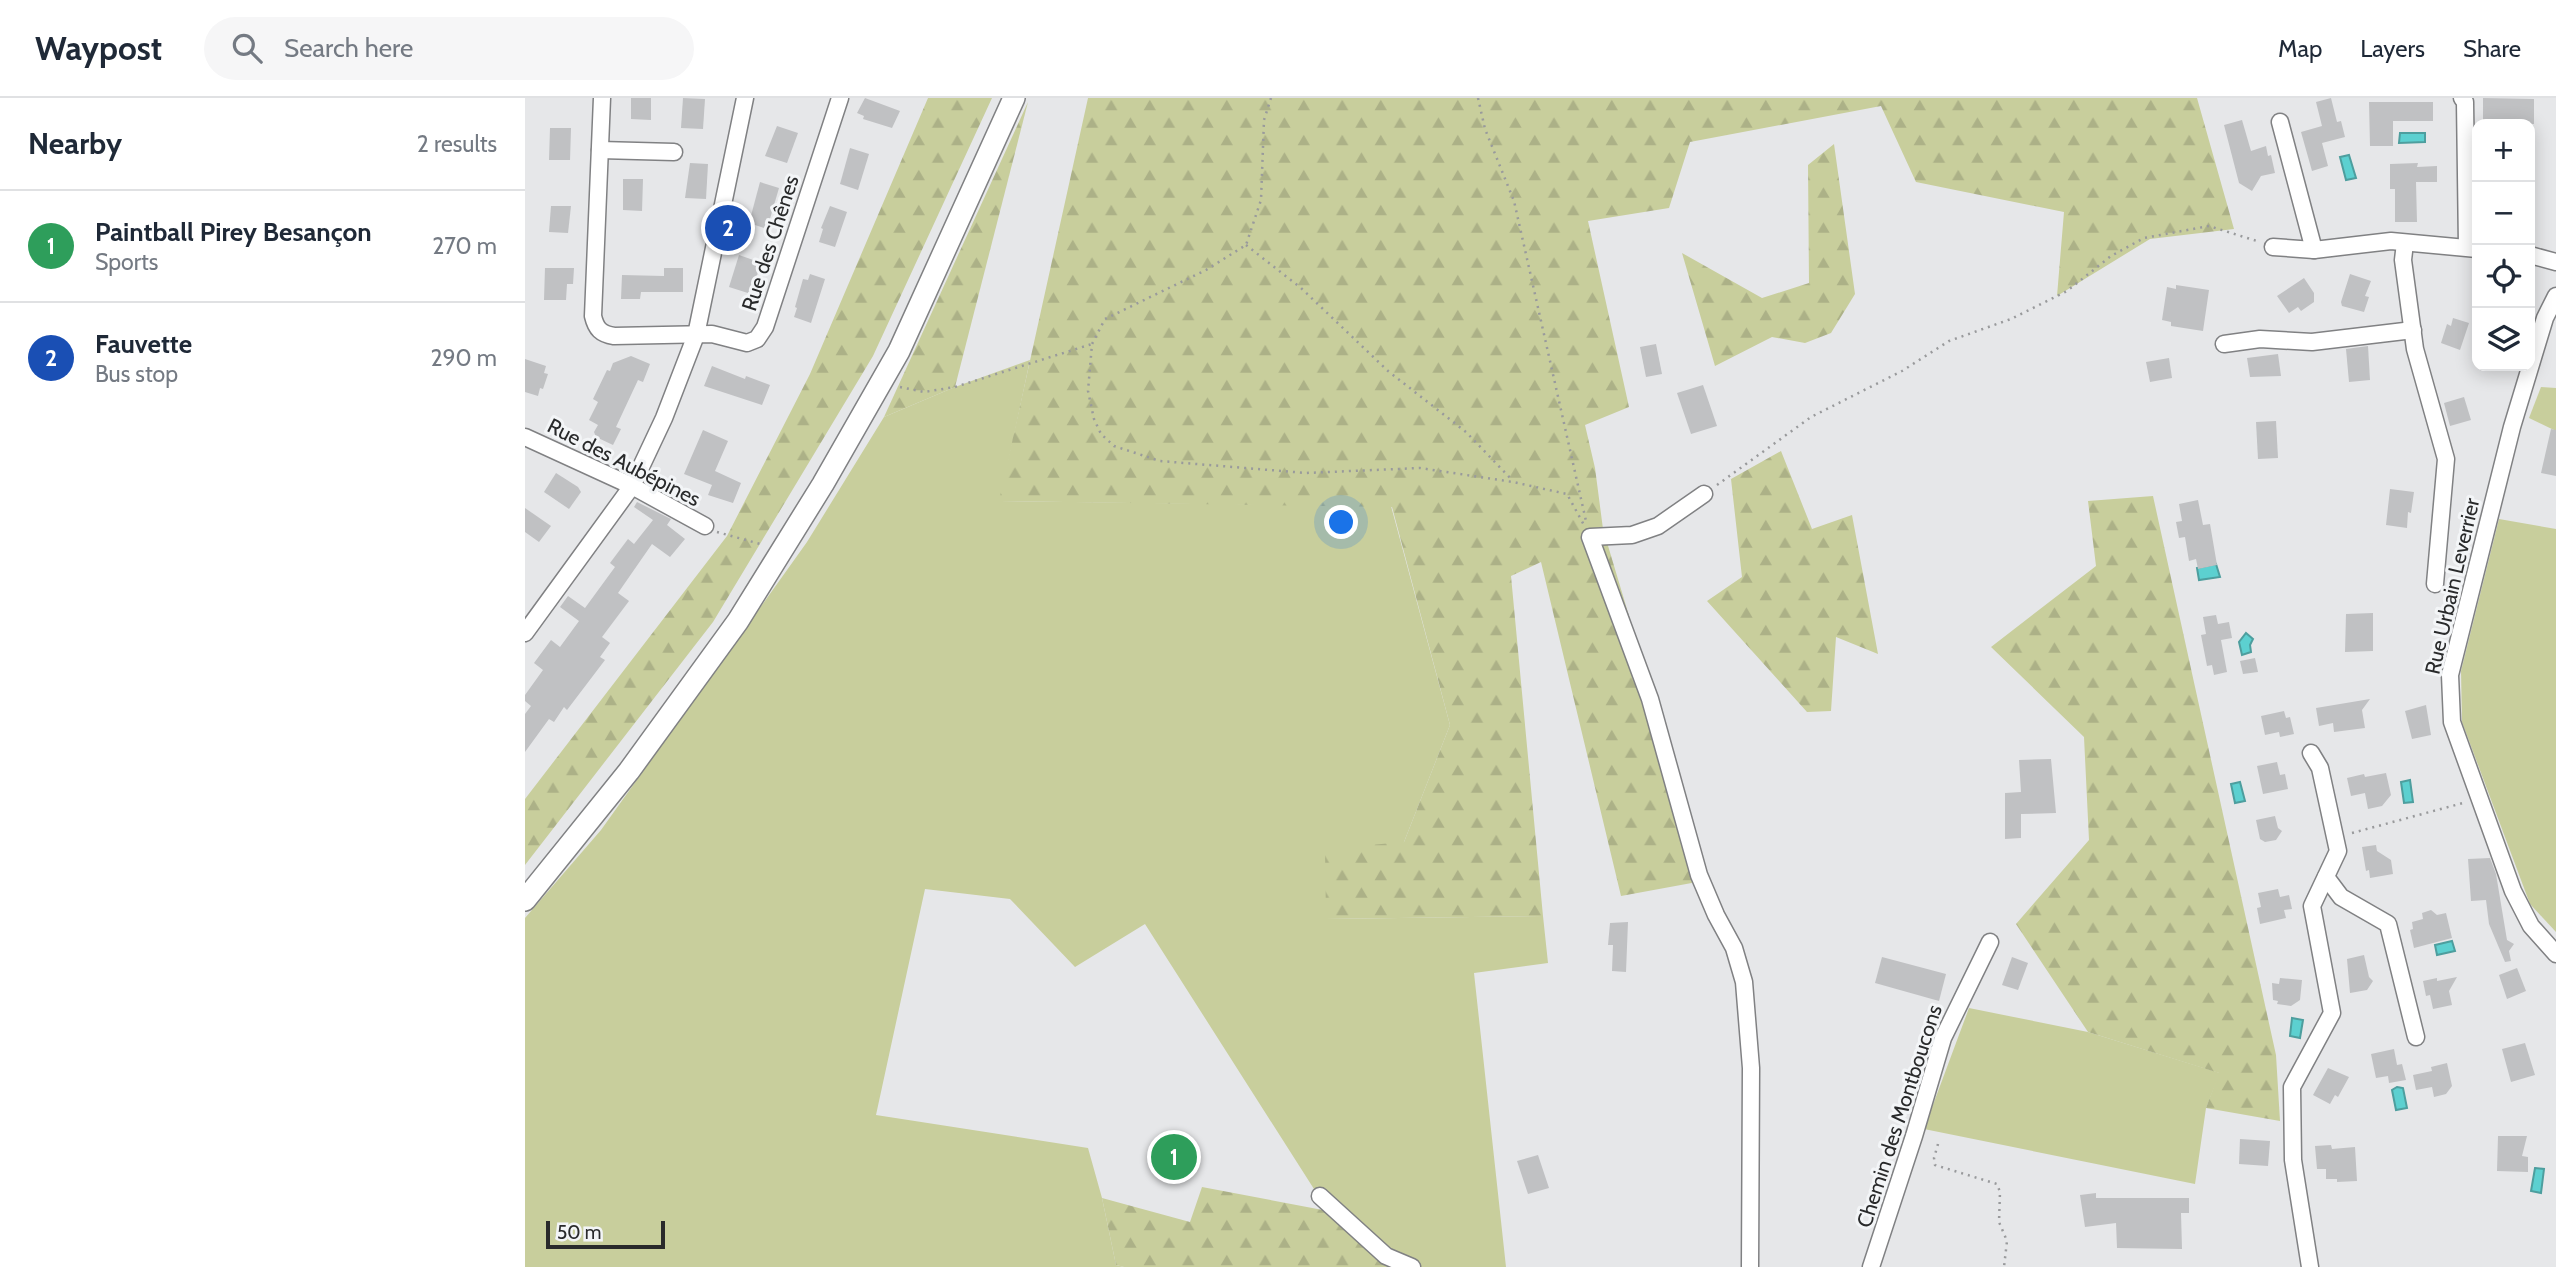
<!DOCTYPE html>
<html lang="en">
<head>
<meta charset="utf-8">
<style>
  :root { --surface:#fff; --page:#f6f6f7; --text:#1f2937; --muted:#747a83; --line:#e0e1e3; --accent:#3a7d8d }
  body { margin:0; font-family:Cabin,sans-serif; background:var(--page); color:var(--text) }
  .controls { position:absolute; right:21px; top:21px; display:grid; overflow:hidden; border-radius:14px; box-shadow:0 4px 18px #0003 }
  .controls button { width:63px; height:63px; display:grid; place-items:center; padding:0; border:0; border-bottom:2px solid var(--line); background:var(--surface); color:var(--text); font:35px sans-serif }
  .scale { position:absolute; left:21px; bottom:18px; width:119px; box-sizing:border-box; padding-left:7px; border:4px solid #292a2b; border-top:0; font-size:19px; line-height:24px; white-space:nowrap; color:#292a2b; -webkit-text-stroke:5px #f3f5f7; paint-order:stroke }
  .you { position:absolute; left:817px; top:425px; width:24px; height:24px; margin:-18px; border:5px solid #fff; border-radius:50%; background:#1a73e8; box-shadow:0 0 0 10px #1a73e833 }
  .badge { display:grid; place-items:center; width:46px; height:46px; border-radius:50%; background:var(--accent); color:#fff; font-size:23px; font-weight:700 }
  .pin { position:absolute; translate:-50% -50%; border:4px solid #fff; box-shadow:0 2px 7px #0006 }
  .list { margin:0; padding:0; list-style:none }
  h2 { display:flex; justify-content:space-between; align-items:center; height:91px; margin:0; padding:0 28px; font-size:30px }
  h2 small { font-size:23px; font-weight:400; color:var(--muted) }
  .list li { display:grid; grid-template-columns:46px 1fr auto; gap:21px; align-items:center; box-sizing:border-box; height:112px; padding:0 28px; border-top:2px solid var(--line) }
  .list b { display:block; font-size:26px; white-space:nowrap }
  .list p { margin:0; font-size:23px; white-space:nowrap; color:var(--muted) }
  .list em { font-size:23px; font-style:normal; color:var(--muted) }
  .icon { flex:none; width:38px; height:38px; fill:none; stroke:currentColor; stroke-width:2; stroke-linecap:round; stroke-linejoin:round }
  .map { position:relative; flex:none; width:2031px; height:1169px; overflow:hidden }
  header { display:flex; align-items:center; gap:42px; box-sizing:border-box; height:98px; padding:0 35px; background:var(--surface); border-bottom:2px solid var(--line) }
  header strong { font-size:33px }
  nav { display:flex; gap:38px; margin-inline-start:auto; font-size:24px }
  .search { width:490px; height:63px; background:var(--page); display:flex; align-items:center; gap:18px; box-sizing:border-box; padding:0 24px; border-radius:38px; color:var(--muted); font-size:26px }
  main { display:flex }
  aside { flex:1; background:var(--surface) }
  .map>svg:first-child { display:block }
</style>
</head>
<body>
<header>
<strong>Waypost</strong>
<div class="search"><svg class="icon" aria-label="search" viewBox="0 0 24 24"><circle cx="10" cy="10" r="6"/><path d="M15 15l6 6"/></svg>Search here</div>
<nav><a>Map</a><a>Layers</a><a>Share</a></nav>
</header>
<main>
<aside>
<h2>Nearby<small>2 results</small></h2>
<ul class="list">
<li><span class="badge" style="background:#2e9e5b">1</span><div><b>Paintball Pirey Besançon</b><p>Sports</p></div><em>270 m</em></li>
<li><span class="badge" style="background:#1a4fb4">2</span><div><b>Fauvette</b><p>Bus stop</p></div><em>290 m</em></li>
</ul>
</aside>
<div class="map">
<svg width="2031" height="1169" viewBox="0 0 2031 1169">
  <defs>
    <pattern id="forest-firs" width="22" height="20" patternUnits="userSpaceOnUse" patternTransform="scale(1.75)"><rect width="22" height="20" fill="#c8ce9c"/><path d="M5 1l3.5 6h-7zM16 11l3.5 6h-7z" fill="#acb187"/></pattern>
  </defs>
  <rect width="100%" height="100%" fill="#e6e7e9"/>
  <g fill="#c8ce9c">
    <polygon points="505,262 475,403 866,408 925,627 879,744 802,821 1018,818 1023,865 949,875 981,1169 871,1169 803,1113 620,826 550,869 485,801 400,791 351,1017 563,1050 577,1100 591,1167 599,1169 0,1169 0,820 76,732 282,444 359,319 430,289"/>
    <polygon points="2016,289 2031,290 2031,333 2004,320"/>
    <polygon points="1974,421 2031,431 2031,834 2005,806 1937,624 1936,573"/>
    <polygon points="1444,910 1563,934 1695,975 1681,1010 1670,1086 1399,1031"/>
  </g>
  <g fill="url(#forest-firs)">
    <polygon points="403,0 467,0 348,258 188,524 0,767 0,701 202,438 285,276"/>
    <polygon points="563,0 1672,0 1709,131 1625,141 1532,198 1539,114 1391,84 1356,8 1165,44 1144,110 1063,123 1104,309 1060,327 1070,370 1078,431 1183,782 1096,798 1016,464 986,478 1018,818 801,821 800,751 879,744 925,627 867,409 474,403"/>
    <polygon points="503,4 430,289 359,319"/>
    <polygon points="1309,46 1330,196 1306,235 1280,245 1247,239 1190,268 1157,155 1237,200 1284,185 1283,67"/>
    <polygon points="1256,353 1287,431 1327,417 1353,556 1311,539 1306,613 1282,614 1182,503 1217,479 1206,381"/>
    <polygon points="1628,398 1751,957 1755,1023 1681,1010 1694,975 1563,934 1491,826 1564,742 1559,639 1466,549 1571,468 1563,403"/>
    <polygon points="677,1089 803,1113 871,1169 599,1169 591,1167 577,1100 665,1124"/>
  </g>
  <g fill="#5cd0d0" stroke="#4d9e9e" stroke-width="2">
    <polygon points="1875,35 1900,35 1900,44 1874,45"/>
    <polygon points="1824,57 1831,80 1821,82 1815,59"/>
    <polygon points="1691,466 1695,479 1674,482 1672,470"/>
    <polygon points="1721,535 1728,541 1725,547 1726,554 1717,557 1714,544"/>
    <polygon points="1885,682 1888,704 1879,705 1876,684"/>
    <polygon points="1715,684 1720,703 1710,705 1706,686"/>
    <polygon points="1927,843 1930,853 1912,857 1910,847"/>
    <polygon points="1767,920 1778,922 1775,940 1765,938"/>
    <polygon points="1872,989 1878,990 1882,1010 1871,1012 1867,992"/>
    <polygon points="2010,1070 2019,1071 2016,1095 2006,1093"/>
  </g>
  <g fill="#c0c1c3">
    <polygon points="106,0 126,0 126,22 106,21"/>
    <polygon points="158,0 180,1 178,31 156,30"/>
    <polygon points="340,0 375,13 367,30 338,21 339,18 332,15"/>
    <polygon points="1806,0 1812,24 1816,23 1820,39 1797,45 1803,68 1787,73 1776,34 1797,28 1791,4"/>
    <polygon points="1958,0 2009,1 2009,26 1958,26"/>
    <polygon points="1844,4 1908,4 1908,23 1868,23 1868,48 1845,48"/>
    <polygon points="1717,22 1726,53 1741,48 1743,58 1746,57 1750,75 1736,78 1727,93 1714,85 1699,27"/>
    <polygon points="252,28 273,35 262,65 240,58"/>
    <polygon points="25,30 46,30 45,62 24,62"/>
    <polygon points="325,50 344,56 333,92 315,86"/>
    <polygon points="165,65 183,66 181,101 160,100"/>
    <polygon points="1893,65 1892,69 1912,68 1912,84 1891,84 1892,124 1870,124 1870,91 1865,91 1865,66"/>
    <polygon points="98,81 118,81 117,113 98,112"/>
    <polygon points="235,84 254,90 242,131 224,125"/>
    <polygon points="26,108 46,108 43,135 24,134"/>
    <polygon points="305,108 322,114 310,149 294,144 298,131 296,130"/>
    <polygon points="214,157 234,164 232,170 234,171 226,196 204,189"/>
    <polygon points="20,170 49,170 48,186 42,186 41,202 19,202"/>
    <polygon points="139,170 158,170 158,194 116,194 115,201 96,201 97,177 139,178"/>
    <polygon points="285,176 300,181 286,225 269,219 272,210 270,209 278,181 283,182"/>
    <polygon points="1825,176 1846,183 1840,198 1844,199 1839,214 1817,208 1816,204"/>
    <polygon points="1779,180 1789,195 1789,204 1776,213 1773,209 1764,215 1752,198"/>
    <polygon points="1651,187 1684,192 1678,233 1646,228 1646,224 1637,222 1642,189 1651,191"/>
    <polygon points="1928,220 1944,225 1935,252 1916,245 1922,226 1926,228"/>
    <polygon points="1131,246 1137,276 1121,279 1115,249"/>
    <polygon points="1843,248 1845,282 1824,284 1821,251"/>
    <polygon points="1753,256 1756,278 1725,279 1722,260"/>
    <polygon points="106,258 125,266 118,284 113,282 91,329 96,331 88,347 71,339 69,334 73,327 64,322 73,304 68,301 82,272 85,273 88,265"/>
    <polygon points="1644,260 1647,280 1625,284 1621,264"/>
    <polygon points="0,261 21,268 19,275 23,276 18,291 15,290 13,298 0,294"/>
    <polygon points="187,268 220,281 221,278 245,287 237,307 179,288"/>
    <polygon points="1178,287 1192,328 1166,336 1152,295"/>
    <polygon points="1939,299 1946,322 1925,328 1919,305"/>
    <polygon points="1751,323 1753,360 1733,361 1731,324"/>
    <polygon points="2026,331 2031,332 2031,378 2016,375"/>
    <polygon points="178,332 203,343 190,373 216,385 208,405 183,397 187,387 159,376"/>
    <polygon points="31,375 53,389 56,394 44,411 19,394"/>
    <polygon points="1865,391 1889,394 1886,415 1883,414 1882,430 1861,427"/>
    <polygon points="1673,402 1678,427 1685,426 1692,467 1673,471 1671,461 1664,463 1660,439 1654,440 1651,424 1657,423 1654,406"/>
    <polygon points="112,404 146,421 142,427 160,441 145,459 127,446 93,495 104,503 77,539 85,545 75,559 80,562 42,612 39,609 29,624 24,621 0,654 0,616 6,608 0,603 0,597 18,572 9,565 26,542 35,549 54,523 35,509 43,498 60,510 90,469 85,465 103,441 109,446 128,422 109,409"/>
    <polygon points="0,410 26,428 14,444 0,434"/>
    <polygon points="1848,515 1848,553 1820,554 1821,516"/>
    <polygon points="1691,517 1693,526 1704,524 1707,540 1696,542 1702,574 1689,577 1687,567 1682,568 1676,537 1681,536 1678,519"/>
    <polygon points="1730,560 1733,574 1718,576 1715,563"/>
    <polygon points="1845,601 1837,612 1840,630 1809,634 1808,625 1794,628 1791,610"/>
    <polygon points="1901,607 1906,637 1887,641 1880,613"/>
    <polygon points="1759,613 1761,620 1765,619 1769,636 1755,639 1754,634 1740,637 1736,618"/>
    <polygon points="1526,661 1531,715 1496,716 1496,740 1480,741 1480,695 1496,694 1494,662"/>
    <polygon points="1752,664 1755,677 1760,676 1763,691 1738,696 1732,668"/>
    <polygon points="1861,675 1866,697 1857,708 1843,711 1840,695 1826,698 1822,680 1839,676 1840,679"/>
    <polygon points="1750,718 1753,730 1757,733 1751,742 1740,744 1735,741 1731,722"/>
    <polygon points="1851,747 1852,753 1866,762 1868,776 1845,780 1844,772 1841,773 1837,749"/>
    <polygon points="1965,760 1971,776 1982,842 1989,846 1984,853 1986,863 1980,864 1964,826 1961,802 1946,803 1943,761"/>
    <polygon points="1753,791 1755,799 1764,797 1767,811 1759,812 1761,820 1735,826 1732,810 1736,809 1733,795"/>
    <polygon points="1906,812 1912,817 1921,815 1927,840 1889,850 1885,832 1888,831 1887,824 1898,821 1897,815"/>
    <polygon points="1103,824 1101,874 1087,873 1088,847 1083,847 1085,825"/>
    <polygon points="1839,857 1844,879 1848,883 1842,892 1825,895 1822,861"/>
    <polygon points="1357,859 1421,876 1414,903 1350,885"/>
    <polygon points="1487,859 1503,865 1493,892 1477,887"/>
    <polygon points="1992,870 2001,893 1982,901 1974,877"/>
    <polygon points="1932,879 1924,893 1927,907 1908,911 1905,897 1901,898 1898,883 1912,880 1912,883"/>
    <polygon points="1755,880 1777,882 1775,902 1766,908 1752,906 1753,903 1748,902 1747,885 1754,886"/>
    <polygon points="2000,945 2010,977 1986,984 1977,951"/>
    <polygon points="1869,951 1872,967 1877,966 1881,982 1864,985 1863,978 1851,980 1846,956"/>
    <polygon points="1922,965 1927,988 1921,996 1909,999 1907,989 1891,992 1888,977 1907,973 1906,969"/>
    <polygon points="1803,970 1824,979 1813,999 1810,997 1805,1006 1788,997"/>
    <polygon points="1973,1038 2002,1038 1997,1058 2003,1059 2003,1074 1972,1073"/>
    <polygon points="1715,1041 1745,1043 1743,1068 1714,1066"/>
    <polygon points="1806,1047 1807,1051 1830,1049 1832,1083 1812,1084 1812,1081 1801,1081 1801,1071 1792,1071 1790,1048"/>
    <polygon points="1013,1057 1024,1090 1003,1096 992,1063"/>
    <polygon points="1571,1095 1571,1100 1664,1100 1664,1115 1656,1115 1657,1151 1592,1150 1591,1125 1560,1129 1555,1097"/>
  </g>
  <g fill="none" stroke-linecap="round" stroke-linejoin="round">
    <g stroke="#808183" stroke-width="19">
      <g id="minor">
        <path d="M77,0l-9,218c3,13 8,18 21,20l98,-2 35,9 10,-4 8,-12 75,-229"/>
        <polyline points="1937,0 1940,4 1942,149"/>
        <polyline points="1755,24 1789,152"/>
        <polyline points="75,52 149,54"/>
        <polyline points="1880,145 1878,162 1890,251 1921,361 1910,486"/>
        <polyline points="1748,149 1789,152 1866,143 1952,151"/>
        <polyline points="2005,157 2031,164"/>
        <polyline points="2031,198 2020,220 1987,329 1925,577 1927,624 1988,793 2006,828 2031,856"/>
        <polyline points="1699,246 1735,241 1787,244 1888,232"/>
        <polyline points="0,339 107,388 180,428"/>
        <polyline points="1179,396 1133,428 1107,437 1065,439 1125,601 1174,777 1191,817 1209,850 1219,884 1226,970 1225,1169"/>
        <polyline points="0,535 107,388 139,320 171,237 220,0"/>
        <polyline points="1801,779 1816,799 1863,826 1891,939"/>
        <polyline points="795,1098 861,1158 887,1169"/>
        <polyline points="1346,1169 1389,1038 1418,940 1465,844"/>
        <polyline points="1785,1169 1768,1062 1767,989 1807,915 1787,808 1813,753 1795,670 1786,655"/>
      </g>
    </g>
    <g stroke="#808183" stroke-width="24">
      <polyline id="major" points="0,802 104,673 213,523 298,386 374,253 489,0"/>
    </g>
    <g stroke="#999a9c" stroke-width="2.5" stroke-dasharray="2 5" stroke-linecap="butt">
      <polyline points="746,0 739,22 736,102 721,147 681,172 580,221 567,246 563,293 569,321 576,336 589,348 635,363 781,375 895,370 988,384 1042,396 1059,427"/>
      <polyline points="953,0 960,31 989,103 1061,423"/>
      <polyline points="721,147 776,190 863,273 941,334 988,383"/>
      <polyline points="375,289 399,294 430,289 567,246"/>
      <polyline points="1192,387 1286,319 1377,273 1424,243 1486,221 1542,193 1586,158 1619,140 1684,128 1735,144"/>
      <polyline points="192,434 239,447"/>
      <polyline points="1827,735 1938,705"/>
      <polyline points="1413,1046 1409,1060 1410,1067 1472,1086 1475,1094 1474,1124 1482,1143 1479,1169"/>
    </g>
    <use href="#minor" stroke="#fff" stroke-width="16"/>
    <use href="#major" stroke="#fff" stroke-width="21"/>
  </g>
  <g text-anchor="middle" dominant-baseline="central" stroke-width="6" stroke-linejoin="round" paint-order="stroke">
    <g font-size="21" fill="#292a2b" stroke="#f3f5f7">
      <text transform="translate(245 145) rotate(-72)">Rue des Chênes</text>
      <text transform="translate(99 364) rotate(27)">Rue des Aubépines</text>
      <text transform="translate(1927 488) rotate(-77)">Rue Urbain Leverrier</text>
      <text transform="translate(1374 1018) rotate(-72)">Chemin des Montboucons</text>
    </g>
  </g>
</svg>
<div class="controls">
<button>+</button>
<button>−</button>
<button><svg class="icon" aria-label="locate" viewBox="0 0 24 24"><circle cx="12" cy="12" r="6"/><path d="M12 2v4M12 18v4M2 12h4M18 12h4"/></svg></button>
<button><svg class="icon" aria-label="layers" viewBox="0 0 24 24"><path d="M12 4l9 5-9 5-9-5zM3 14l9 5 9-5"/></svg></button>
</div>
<div class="scale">50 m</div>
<div class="you"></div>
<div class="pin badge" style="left:649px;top:1059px;background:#2e9e5b">1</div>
<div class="pin badge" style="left:203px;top:130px;background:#1a4fb4">2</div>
</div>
</main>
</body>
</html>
